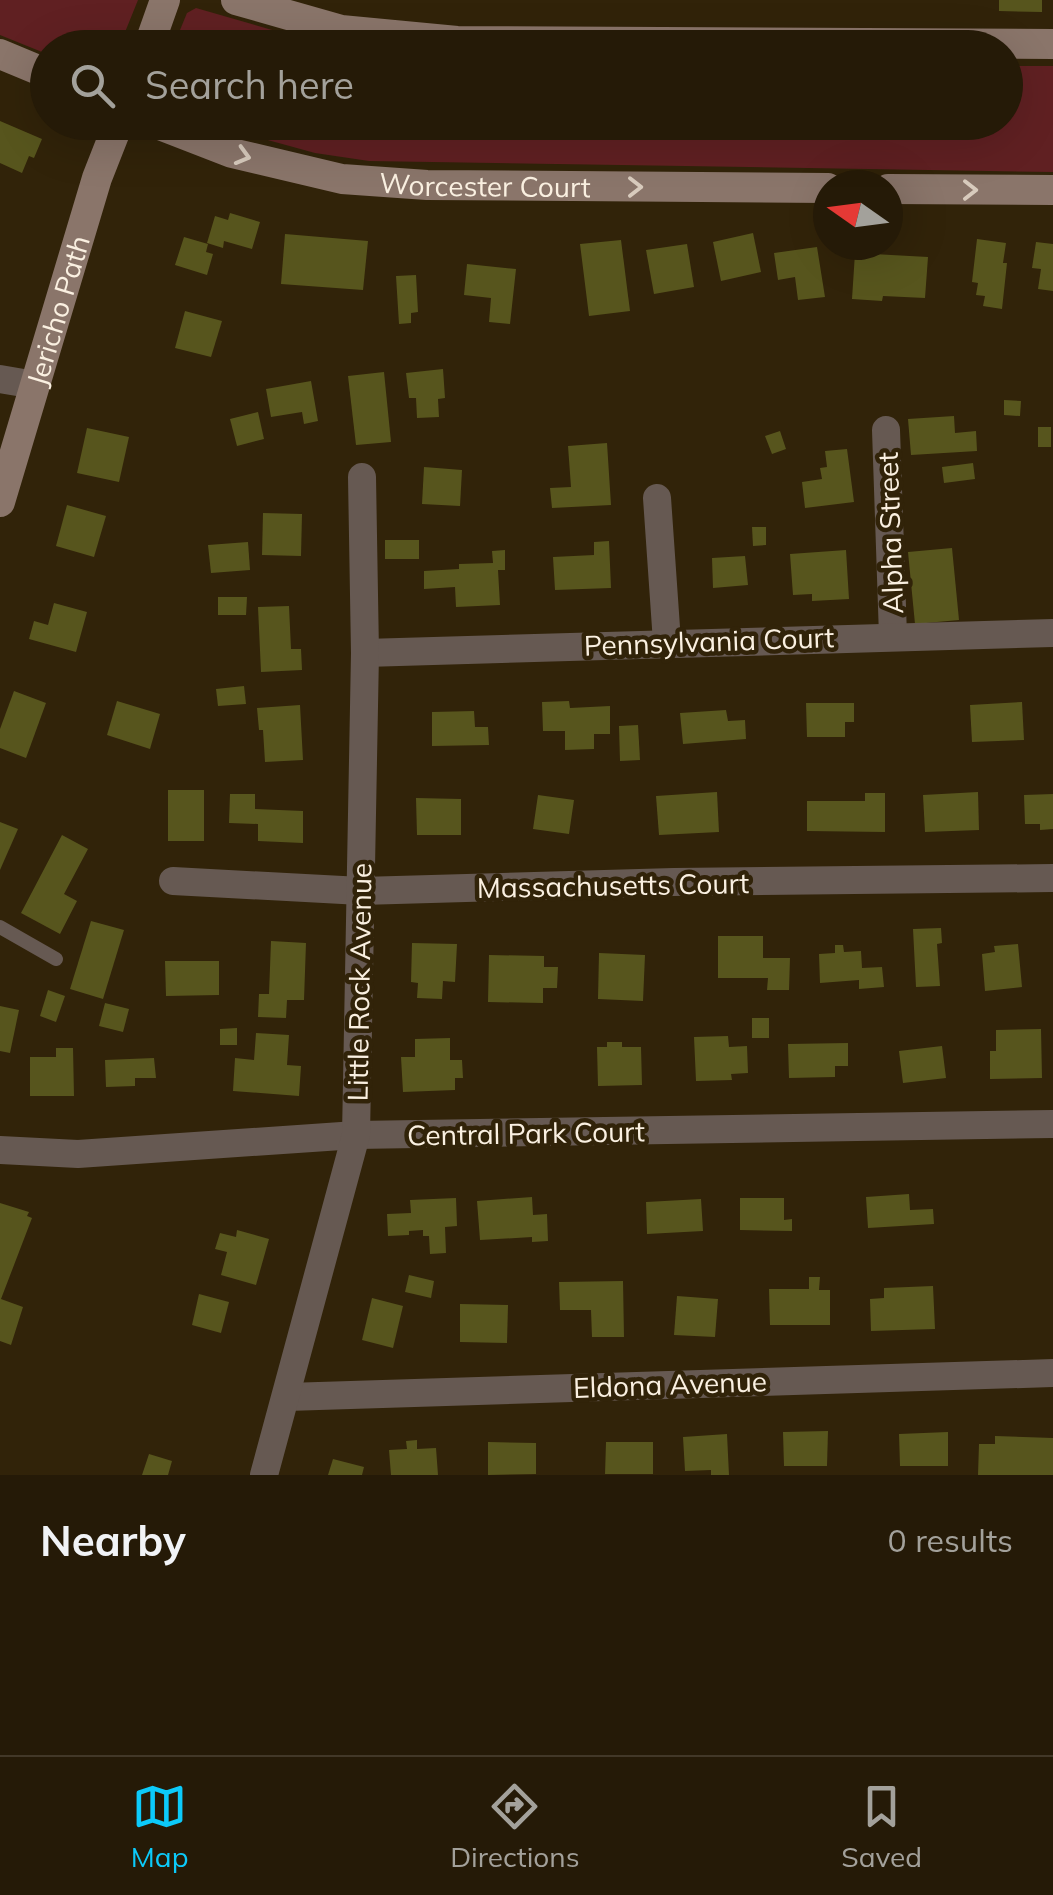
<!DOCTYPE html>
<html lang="en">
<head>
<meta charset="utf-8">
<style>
  :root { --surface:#251a07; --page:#312715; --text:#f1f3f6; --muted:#a3a19b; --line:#423828; --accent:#0ccafa }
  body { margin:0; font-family:Mulish,sans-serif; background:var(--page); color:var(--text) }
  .compass { position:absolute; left:813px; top:170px; width:90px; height:90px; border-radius:50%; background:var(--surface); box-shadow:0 10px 40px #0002; rotate:284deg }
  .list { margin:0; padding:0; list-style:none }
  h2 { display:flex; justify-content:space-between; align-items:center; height:130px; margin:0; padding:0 40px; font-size:42px }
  h2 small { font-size:32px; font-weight:400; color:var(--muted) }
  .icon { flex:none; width:55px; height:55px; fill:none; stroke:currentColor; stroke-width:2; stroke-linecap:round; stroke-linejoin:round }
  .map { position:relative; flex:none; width:1053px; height:1475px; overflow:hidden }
  .search { position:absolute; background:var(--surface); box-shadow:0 10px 40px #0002; left:30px; right:30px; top:30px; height:110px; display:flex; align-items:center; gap:25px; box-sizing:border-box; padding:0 35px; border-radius:55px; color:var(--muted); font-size:38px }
  .sheet { height:280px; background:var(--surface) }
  nav { display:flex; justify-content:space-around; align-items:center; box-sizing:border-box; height:140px; border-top:2px solid var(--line); background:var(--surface); font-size:28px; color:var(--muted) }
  nav a { display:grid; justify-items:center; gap:5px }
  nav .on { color:var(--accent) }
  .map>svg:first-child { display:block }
</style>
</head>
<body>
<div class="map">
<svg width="1053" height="1475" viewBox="0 0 1053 1475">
  <rect width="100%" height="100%" fill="#312309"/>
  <g fill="#602022">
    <polygon points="0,0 138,0 119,47 48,48 47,54 0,35"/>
    <polygon points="196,8 331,47 173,47 187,13"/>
    <polygon points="1006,66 1053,66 1053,172 369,161 315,153 206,123 1006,122"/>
  </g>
  <g fill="#57551d">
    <polygon points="999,0 1042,0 1042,12 999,11"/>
    <polygon points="0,121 42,139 34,158 29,156 22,173 0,163"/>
    <polygon points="230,213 260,222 252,249 224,241 223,248 207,243 215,216 228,220"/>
    <polygon points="753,233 761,272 721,281 713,242"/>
    <polygon points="285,234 368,241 363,290 281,284"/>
    <polygon points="184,237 208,244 206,252 213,254 207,275 175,265"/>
    <polygon points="977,239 1006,243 1003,263 1007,263 1002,309 983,306 985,296 976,295 978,283 972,282"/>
    <polygon points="621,240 630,311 589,316 580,244"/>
    <polygon points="1036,242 1053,244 1053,291 1038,289 1041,269 1032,268"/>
    <polygon points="687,244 694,287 654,294 646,250"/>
    <polygon points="817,247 825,297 798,300 795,277 778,280 774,253"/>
    <polygon points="855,253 928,257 925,298 883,296 882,301 852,299"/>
    <polygon points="467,264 516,269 510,324 489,322 491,298 464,295"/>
    <polygon points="416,275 418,312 411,313 411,323 399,324 396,276"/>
    <polygon points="185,311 222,321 211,357 175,348"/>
    <polygon points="443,369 445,398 438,399 439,417 417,418 416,398 409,398 406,373"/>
    <polygon points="384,372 391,442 356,445 348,376"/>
    <polygon points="311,381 318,421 304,424 302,412 271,417 266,389"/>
    <polygon points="1004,400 1021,401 1020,416 1004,415"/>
    <polygon points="258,412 264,439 237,446 230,419"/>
    <polygon points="954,416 955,433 976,431 977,451 911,455 908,419"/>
    <rect x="1038" y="427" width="13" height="20"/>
    <polygon points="87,428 129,437 119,482 77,473"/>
    <polygon points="780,431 786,449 772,454 765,436"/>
    <polygon points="607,443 611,505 552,508 550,488 571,487 568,446"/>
    <polygon points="847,449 854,502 805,508 802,482 822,479 820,468 827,467 825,451"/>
    <polygon points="973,463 975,479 944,483 942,467"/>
    <polygon points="424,467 462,470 460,506 422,504"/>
    <polygon points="67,505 106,516 94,557 56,546"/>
    <polygon points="263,513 302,514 301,556 262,555"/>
    <polygon points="752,527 766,527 766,545 753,546"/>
    <rect x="385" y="540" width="34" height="19"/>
    <polygon points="609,541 611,588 555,590 553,557 594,555 594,542"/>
    <polygon points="248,542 250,570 211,573 208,545"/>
    <polygon points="952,548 959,620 915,624 908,552"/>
    <polygon points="505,550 505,570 498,570 500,605 456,607 455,587 424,589 424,571 459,569 459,564 493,563 492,551"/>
    <polygon points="846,550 849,599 812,601 812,594 793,595 790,554"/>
    <polygon points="745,556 748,585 713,588 712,558"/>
    <polygon points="218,597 247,597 246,615 218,615"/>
    <polygon points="54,603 87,612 76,652 29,639 34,621 48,625"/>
    <polygon points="289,606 291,649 301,649 302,670 261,672 258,607"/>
    <polygon points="244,686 246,704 218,706 216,689"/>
    <polygon points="14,691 46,703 26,758 0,748 0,729"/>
    <polygon points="117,701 160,714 150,749 107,735"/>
    <polygon points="569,701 570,708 610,706 610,734 594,734 594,749 565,750 565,731 543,731 542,702"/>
    <polygon points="1022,702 1024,740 972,742 970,705"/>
    <polygon points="806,703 854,703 854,722 845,722 845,737 807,737"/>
    <polygon points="300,705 303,760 265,762 263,730 259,730 257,708"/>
    <polygon points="726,710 728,721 745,720 746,739 683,744 680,713"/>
    <polygon points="474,711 475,727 488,727 489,745 432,746 432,712"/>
    <polygon points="638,725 640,760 620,761 619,726"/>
    <rect x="168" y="790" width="36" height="51"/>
    <polygon points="717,792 719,832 659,835 656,796"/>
    <polygon points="978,792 979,830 925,832 923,795"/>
    <polygon points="865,793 885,793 885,832 807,831 807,801 865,801"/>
    <polygon points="230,794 255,794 255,809 303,811 303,843 258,841 258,824 229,823"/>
    <polygon points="1053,794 1053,829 1040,830 1040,824 1025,824 1024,795"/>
    <polygon points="538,795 574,800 569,834 533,829"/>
    <polygon points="416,798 461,799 461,835 417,835"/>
    <polygon points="0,822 18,829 0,870"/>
    <polygon points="62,835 88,849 64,894 77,901 60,934 21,913"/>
    <polygon points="91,921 124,930 103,999 70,989"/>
    <polygon points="941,928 942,943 937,944 940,986 916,987 913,929"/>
    <polygon points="718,936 763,936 763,958 790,958 789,990 767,990 768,978 718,978"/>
    <polygon points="271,941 306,943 304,1000 287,1000 286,1018 258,1017 259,994 269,994"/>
    <polygon points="412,943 457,944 455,982 443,981 442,999 417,998 418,983 411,982"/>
    <polygon points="1018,944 1022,987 985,991 982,954 995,952 994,946"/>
    <polygon points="835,945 843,945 844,952 861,951 862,968 882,967 884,987 859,989 859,980 820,983 819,954 835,953"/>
    <polygon points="599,953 645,955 643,1001 598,999"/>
    <polygon points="489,955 544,956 544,967 558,967 557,988 543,988 543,1003 488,1002"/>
    <polygon points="165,961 219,961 219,995 166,996"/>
    <polygon points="48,990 65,996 56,1022 40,1016"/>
    <polygon points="105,1003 129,1009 123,1032 99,1026"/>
    <polygon points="0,1006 19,1010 10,1053 0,1051"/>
    <rect x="752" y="1018" width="17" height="20"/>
    <polygon points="237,1028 237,1045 220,1045 220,1029"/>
    <polygon points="1041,1029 1042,1078 990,1079 990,1051 996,1051 996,1030"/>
    <polygon points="256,1033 289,1035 287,1065 301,1066 299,1096 233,1091 235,1058 254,1060"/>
    <polygon points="728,1036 729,1047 747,1046 748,1073 731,1074 732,1080 696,1081 694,1037"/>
    <polygon points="450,1038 450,1060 462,1060 463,1078 455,1078 455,1090 403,1092 401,1057 415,1057 415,1039"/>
    <polygon points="607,1042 622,1042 622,1047 641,1047 642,1085 598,1086 597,1047 607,1047"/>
    <polygon points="848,1043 848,1066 835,1066 835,1077 789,1078 788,1044"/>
    <polygon points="942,1046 946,1078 903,1083 899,1051"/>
    <polygon points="56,1048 73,1048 74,1096 30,1096 30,1057 56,1057"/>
    <polygon points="154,1058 156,1078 135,1078 135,1086 106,1087 105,1060"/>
    <polygon points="909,1194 910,1210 933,1209 934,1224 868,1228 866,1197"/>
    <polygon points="532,1197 533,1215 547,1214 548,1241 532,1242 532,1237 480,1240 477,1201"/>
    <polygon points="456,1198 457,1226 445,1227 446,1253 430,1254 429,1236 423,1236 423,1230 409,1231 409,1235 388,1236 387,1214 411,1213 410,1200"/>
    <polygon points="740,1198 784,1198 784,1220 792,1219 792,1231 740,1230"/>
    <polygon points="701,1199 703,1231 647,1234 646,1202"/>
    <polygon points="0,1203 29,1212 27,1216 32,1218 1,1299 23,1307 11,1345 0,1341"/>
    <polygon points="237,1230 269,1239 256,1285 221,1275 227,1252 215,1249 220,1233 236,1237"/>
    <polygon points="409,1275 434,1281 431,1298 405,1292"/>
    <polygon points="809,1277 820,1277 819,1290 830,1290 830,1325 770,1325 769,1289 809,1289"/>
    <polygon points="623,1281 624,1337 592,1337 591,1310 560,1310 559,1282"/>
    <polygon points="933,1286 935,1329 871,1331 870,1299 884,1298 884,1288"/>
    <polygon points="199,1294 229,1302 221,1333 192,1325"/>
    <polygon points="677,1296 718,1299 715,1337 674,1335"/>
    <polygon points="372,1298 403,1306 393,1348 362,1340"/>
    <polygon points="460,1304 508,1305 507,1343 460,1342"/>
    <polygon points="828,1431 827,1466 784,1466 783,1432"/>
    <polygon points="948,1432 948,1466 900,1466 899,1434"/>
    <polygon points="727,1434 729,1475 711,1475 711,1470 685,1471 683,1437"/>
    <polygon points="995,1436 1053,1438 1053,1475 978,1475 979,1444 995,1444"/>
    <polygon points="417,1440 417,1449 436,1448 438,1475 391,1475 389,1450 407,1449 406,1441"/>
    <polygon points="488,1442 536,1443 536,1474 488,1475"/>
    <polygon points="606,1442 653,1442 653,1474 605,1474"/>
    <polygon points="149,1454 172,1461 168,1475 142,1475"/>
    <polygon points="333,1459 364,1467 362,1475 328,1475"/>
  </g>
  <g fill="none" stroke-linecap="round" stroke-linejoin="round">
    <polyline stroke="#665952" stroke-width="14" points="0,927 56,959"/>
    <g stroke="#665952" stroke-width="28">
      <polyline points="0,379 35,385"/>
      <polyline points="886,430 893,636"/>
      <polyline points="657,498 667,642"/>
      <polyline points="365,653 1053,633"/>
      <polyline points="173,881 361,891 674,882 1053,878"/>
      <polyline points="0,1150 78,1154 356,1135 1053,1124"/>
      <polyline points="287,1397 1053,1373"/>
      <polyline points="264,1475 356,1135 365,653 362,477"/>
    </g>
    <g stroke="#8a756a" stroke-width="30">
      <polyline points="236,0 341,30 457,41 1053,44"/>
      <polyline points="148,48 165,0"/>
      <polyline points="0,54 48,74"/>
      <path id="s1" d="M152,122l80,31 110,26 85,6 401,3"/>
      <polyline points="888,189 1053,190"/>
      <path id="s2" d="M0,502l97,-324 22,-56"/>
    </g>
  </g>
  <defs><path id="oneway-chevron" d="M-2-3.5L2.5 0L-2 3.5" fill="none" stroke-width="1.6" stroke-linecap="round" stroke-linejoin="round" transform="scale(2.5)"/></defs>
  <g stroke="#d8cbbd">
    <use href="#oneway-chevron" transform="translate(243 156) rotate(16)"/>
    <use href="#oneway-chevron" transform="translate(635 187)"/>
    <use href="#oneway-chevron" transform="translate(970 190)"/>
  </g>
  <g text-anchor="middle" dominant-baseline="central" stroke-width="9" stroke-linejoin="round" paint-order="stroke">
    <g font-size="28" fill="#faf0e1" stroke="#312309">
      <text stroke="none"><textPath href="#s1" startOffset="342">Worcester Court</textPath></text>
      <text stroke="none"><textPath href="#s2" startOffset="200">Jericho Path</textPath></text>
      <text transform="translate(890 533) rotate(-92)">Alpha Street</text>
      <text transform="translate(709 641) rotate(-2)">Pennsylvania Court</text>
      <text transform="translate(613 885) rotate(-1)">Massachusetts Court</text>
      <text transform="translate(359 982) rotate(-89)">Little Rock Avenue</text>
      <text transform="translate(526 1133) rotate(-1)">Central Park Court</text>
      <text transform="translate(670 1384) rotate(-2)">Eldona Avenue</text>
    </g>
  </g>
</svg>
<svg class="compass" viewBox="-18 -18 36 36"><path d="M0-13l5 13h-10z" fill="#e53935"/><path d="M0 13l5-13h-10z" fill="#a3a19b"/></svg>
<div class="search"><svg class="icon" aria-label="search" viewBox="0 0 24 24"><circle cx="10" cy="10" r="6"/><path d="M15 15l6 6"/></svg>Search here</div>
</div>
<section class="sheet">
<h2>Nearby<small>0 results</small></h2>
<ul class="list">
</ul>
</section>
<nav>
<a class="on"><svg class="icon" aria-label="map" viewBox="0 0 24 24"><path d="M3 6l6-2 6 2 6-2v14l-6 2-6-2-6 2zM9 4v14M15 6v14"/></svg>Map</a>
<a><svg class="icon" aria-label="directions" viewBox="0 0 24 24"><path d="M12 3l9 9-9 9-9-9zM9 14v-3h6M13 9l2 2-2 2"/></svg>Directions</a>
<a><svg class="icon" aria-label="saved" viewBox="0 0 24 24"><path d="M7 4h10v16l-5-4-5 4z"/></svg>Saved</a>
</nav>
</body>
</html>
